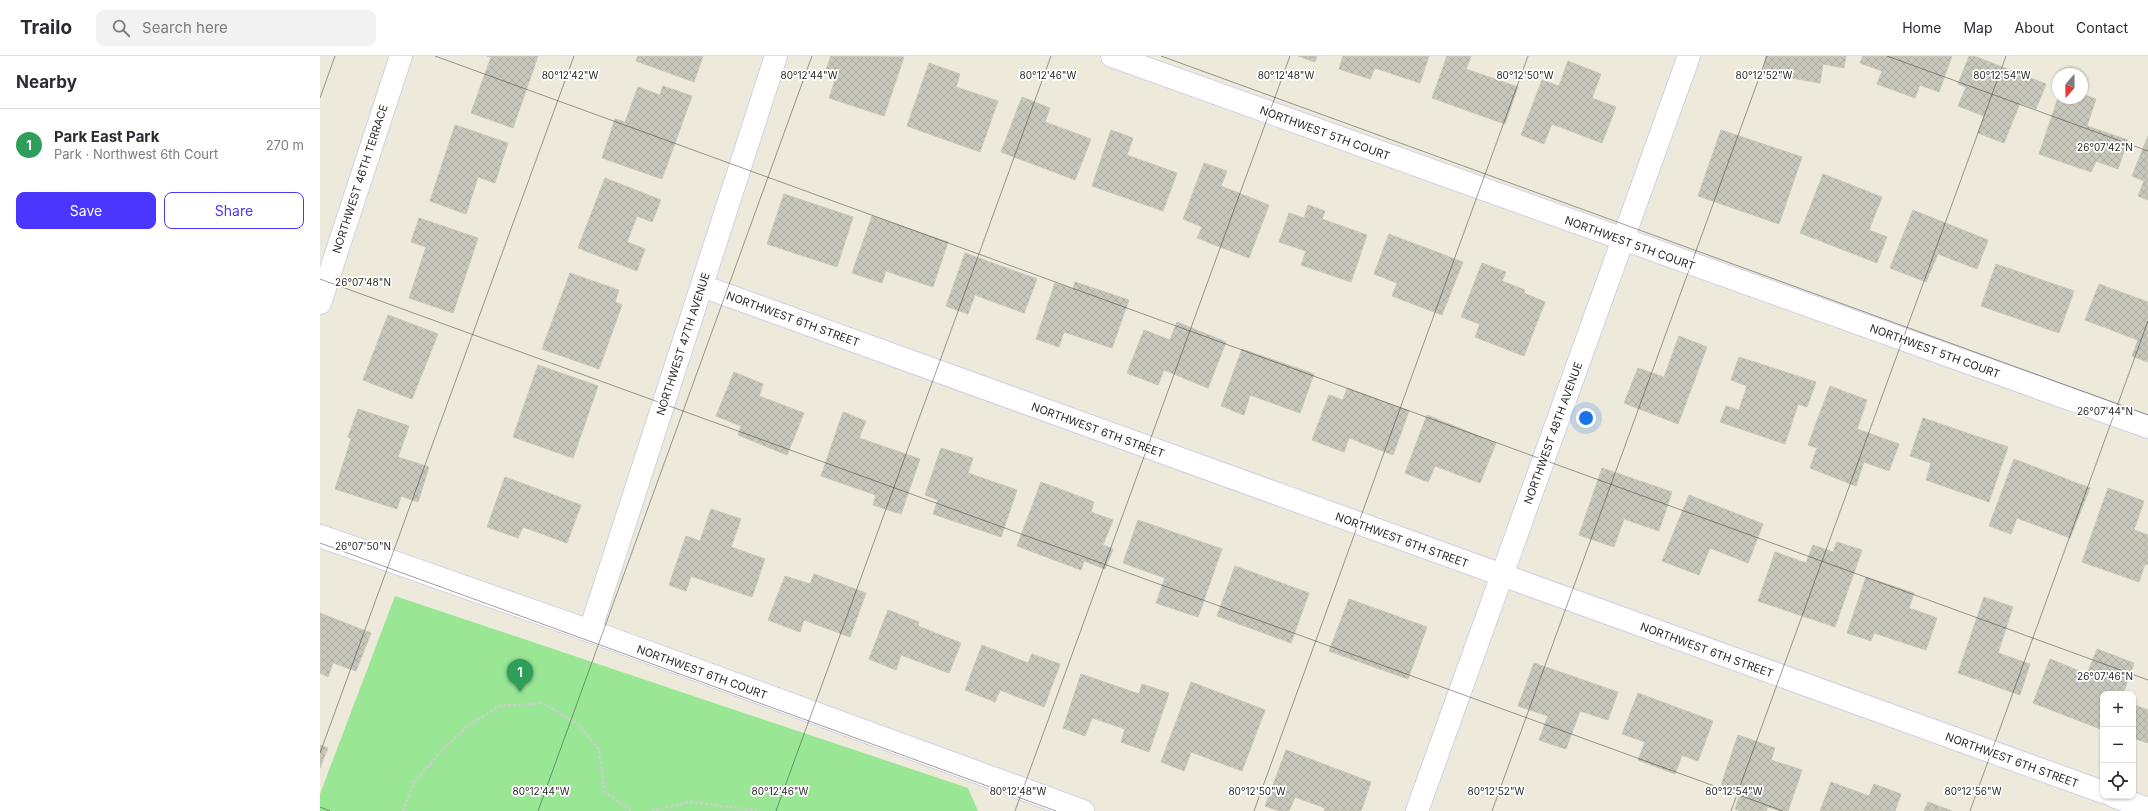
<!DOCTYPE html>
<html lang="en">
<head>
<meta charset="utf-8">
<style>
  :root { --surface:#fff; --page:#f2f2f3; --text:#2b2b33; --muted:#7c7c81; --line:#e1e1e2; --accent:#4b36ff }
  body { margin:0; font-family:Inter,sans-serif; background:var(--page); color:var(--text) }
  .controls { position:absolute; right:12px; bottom:12px; display:grid; overflow:hidden; border-radius:8px; box-shadow:0 1px 3px #0004 }
  .controls button { width:36px; height:36px; display:grid; place-items:center; padding:0; border:0; border-bottom:1px solid var(--line); background:var(--surface); color:var(--text); font:20px sans-serif }
  .compass { position:absolute; left:1732px; top:12px; width:36px; height:36px; border-radius:50%; background:var(--surface); box-shadow:0 1px 3px #0004; rotate:200deg }
  .you { position:absolute; left:1266px; top:362px; width:14px; height:14px; margin:-10px; border:3px solid #fff; border-radius:50%; background:#1a73e8; box-shadow:0 0 0 6px #1a73e833 }
  .badge { display:grid; place-items:center; width:26px; height:26px; border-radius:50%; background:var(--accent); color:#fff; font-size:13px; font-weight:700 }
  .pin { position:absolute; translate:-50% -33px; filter:drop-shadow(0 1px 2px #0008) }
  .pin::after { content:''; position:absolute; top:21px; width:14px; height:12px; background:inherit; clip-path:polygon(0 0,100% 0,50% 100%) }
  .list { margin:0; padding:0; list-style:none }
  h2 { display:flex; justify-content:space-between; align-items:center; height:52px; margin:0; padding:0 16px; font-size:17px }
  h2 small { font-size:13px; font-weight:400; color:var(--muted) }
  .list li { display:grid; grid-template-columns:26px 1fr auto; gap:12px; align-items:center; box-sizing:border-box; height:72px; padding:0 16px; border-top:1px solid var(--line) }
  .list b { display:block; font-size:15px; white-space:nowrap }
  .list p { margin:0; font-size:13px; white-space:nowrap; color:var(--muted) }
  .list em { font-size:13px; font-style:normal; color:var(--muted) }
  .actions { display:flex; gap:8px; padding:12px 16px }
  .actions a { flex:1; padding:9px 0; border:1px solid var(--accent); border-radius:8px; text-align:center; font-size:14px; color:var(--accent) }
  .actions .main { background:var(--accent); color:#fff }
  .icon { flex:none; width:22px; height:22px; fill:none; stroke:currentColor; stroke-width:2; stroke-linecap:round; stroke-linejoin:round }
  .map { position:relative; flex:none; width:1828px; height:755px; overflow:hidden }
  header { display:flex; align-items:center; gap:24px; box-sizing:border-box; height:56px; padding:0 20px; background:var(--surface); border-bottom:1px solid var(--line) }
  header strong { font-size:19px }
  nav { display:flex; gap:22px; margin-inline-start:auto; font-size:14px }
  .search { width:280px; height:36px; background:var(--page); display:flex; align-items:center; gap:10px; box-sizing:border-box; padding:0 14px; border-radius:8px; color:var(--muted); font-size:15px }
  main { display:flex }
  aside { flex:1; background:var(--surface) }
  .map>svg:first-child { display:block }
</style>
</head>
<body>
<header>
<strong>Trailo</strong>
<div class="search"><svg class="icon" aria-label="search" viewBox="0 0 24 24"><circle cx="10" cy="10" r="6"/><path d="M15 15l6 6"/></svg>Search here</div>
<nav><a>Home</a><a>Map</a><a>About</a><a>Contact</a></nav>
</header>
<main>
<aside>
<h2>Nearby<small></small></h2>
<ul class="list">
<li><span class="badge" style="background:#2e9e5b">1</span><div><b>Park East Park</b><p>Park · Northwest 6th Court</p></div><em>270 m</em></li>
</ul>
<div class="actions"><a class="main">Save</a><a>Share</a></div>
</aside>
<div class="map">
<svg width="1828" height="755" viewBox="0 0 1828 755">
  <defs>
    <pattern id="building-cross-hatch" width="8" height="8" patternUnits="userSpaceOnUse"><rect width="8" height="8" fill="#c8c7bb"/><path d="M0 0l8 8M0 8l8-8" fill="none" stroke="#acaba1"/></pattern>
  </defs>
  <rect width="100%" height="100%" fill="#edeadb"/>
  <polygon fill="#99e695" points="75,540 648,732 658,755 0,755 0,738"/>
  <g fill="url(#building-cross-hatch)" stroke="#c8c7b5">
    <polygon points="167,0 218,0 193,72 151,57 171,1"/>
    <polygon points="318,0 383,0 374,26 316,5"/>
    <polygon points="511,0 584,1 564,60 509,42 516,21 505,17"/>
    <polygon points="978,0 997,0 995,6"/>
    <polygon points="1023,0 1109,0 1100,27 1055,12 1050,23 1019,13"/>
    <polygon points="1127,0 1151,0 1146,13 1198,31 1185,68 1112,42"/>
    <polygon points="1446,0 1526,0 1524,12 1503,8 1500,27 1443,17"/>
    <polygon points="1543,0 1632,0 1619,36 1600,29 1595,42 1557,28 1562,15 1540,7"/>
    <polygon points="1649,0 1654,0 1726,28 1716,53 1700,47 1684,87 1658,77 1664,60 1638,50 1646,31 1638,28"/>
    <polygon points="1248,5 1281,18 1272,42 1296,51 1282,87 1232,68 1224,88 1201,79 1222,24 1239,30"/>
    <polygon points="609,7 640,18 636,31 678,45 660,96 587,70"/>
    <polygon points="343,30 372,40 342,123 282,102 295,63 305,66 318,31 340,39"/>
    <polygon points="1762,38 1776,43 1767,70 1808,84 1798,113 1776,105 1771,116 1719,98 1738,42 1762,42"/>
    <polygon points="702,41 730,52 725,66 771,83 755,124 681,96"/>
    <polygon points="135,69 188,87 175,127 158,121 146,158 110,145"/>
    <polygon points="791,74 813,82 807,99 857,117 843,155 772,130"/>
    <polygon points="1401,74 1482,101 1459,168 1378,140"/>
    <polygon points="1828,80 1828,144 1818,140 1824,125 1812,120"/>
    <polygon points="884,107 907,115 901,130 949,149 929,202 877,182 882,171 863,163"/>
    <polygon points="1503,118 1562,141 1549,174 1567,181 1557,207 1480,177"/>
    <polygon points="285,122 341,144 332,166 317,160 307,186 325,193 317,215 258,192"/>
    <polygon points="464,138 533,161 517,211 447,188"/>
    <polygon points="988,149 1005,155 1002,163 1047,179 1031,226 981,209 986,195 959,186 969,157 984,162"/>
    <polygon points="1593,154 1668,184 1657,213 1618,198 1606,226 1570,212"/>
    <polygon points="552,160 628,186 613,231 566,215 562,227 532,217"/>
    <polygon points="99,162 158,182 133,257 89,242 106,191 91,186"/>
    <polygon points="1069,178 1143,206 1122,259 1072,240 1077,227 1054,218"/>
    <polygon points="645,197 717,223 704,257 655,239 648,258 626,250"/>
    <polygon points="1162,207 1186,216 1182,225 1205,234 1204,237 1225,246 1204,300 1155,281 1160,268 1141,261"/>
    <polygon points="1676,208 1754,235 1739,277 1661,250"/>
    <polygon points="250,217 299,234 295,246 302,249 279,313 222,293"/>
    <polygon points="755,226 809,244 792,292 744,276 739,291 716,283 735,227 753,233"/>
    <polygon points="1779,228 1828,246 1828,306 1812,300 1818,284 1765,264"/>
    <polygon points="68,259 118,278 92,343 43,324"/>
    <polygon points="857,266 906,286 888,332 844,314 838,329 807,317 824,274 850,284"/>
    <polygon points="1359,280 1387,291 1358,368 1304,347 1318,312 1344,321"/>
    <polygon points="922,293 994,318 980,357 930,339 924,359 901,350"/>
    <polygon points="1419,301 1496,326 1487,351 1478,348 1465,388 1400,366 1406,350 1419,354 1427,330 1411,324"/>
    <polygon points="218,309 278,330 253,402 193,381"/>
    <polygon points="414,316 443,328 439,340 484,357 467,399 418,379 421,370 396,360"/>
    <polygon points="1510,330 1547,344 1537,373 1579,388 1569,415 1544,406 1536,430 1490,412 1497,392 1488,389"/>
    <polygon points="1027,332 1089,355 1073,399 1029,382 1024,396 992,384 1009,339 1023,344"/>
    <polygon points="38,353 89,370 78,401 109,411 98,446 81,440 77,453 15,433 31,383 28,381"/>
    <polygon points="523,356 546,365 539,382 600,403 581,458 553,449 556,439 501,420"/>
    <polygon points="1107,359 1176,387 1160,427 1115,410 1108,426 1085,417"/>
    <polygon points="1603,362 1688,391 1669,446 1606,424 1611,407 1590,400"/>
    <polygon points="621,392 653,402 648,417 697,434 681,481 613,458 618,444 605,439"/>
    <polygon points="1694,403 1770,432 1750,482 1697,462 1691,478 1669,470"/>
    <polygon points="1282,412 1352,436 1339,475 1304,463 1294,491 1259,479"/>
    <polygon points="185,421 261,449 247,487 203,471 198,482 167,471"/>
    <polygon points="721,426 774,446 771,456 793,464 783,489 793,493 785,513 764,505 761,514 697,490"/>
    <polygon points="1788,432 1824,445 1814,474 1828,479 1828,509 1825,508 1819,526 1762,506"/>
    <polygon points="1369,439 1443,468 1428,507 1390,492 1379,519 1342,505"/>
    <polygon points="391,453 421,463 411,491 445,503 432,541 371,520 366,535 349,529 366,480 380,485"/>
    <polygon points="818,464 902,493 878,561 836,547 845,522 803,507"/>
    <polygon points="1517,486 1542,494 1515,571 1438,545 1455,496 1486,507 1493,489 1513,496"/>
    <polygon points="915,510 989,537 971,587 897,560"/>
    <polygon points="494,518 546,537 530,581 484,564 480,576 448,564 465,520 490,528"/>
    <polygon points="1546,521 1594,537 1589,552 1617,562 1606,594 1554,577 1551,585 1527,577"/>
    <polygon points="1664,541 1693,551 1678,597 1710,608 1700,639 1638,617"/>
    <polygon points="1029,543 1107,571 1088,623 1009,595"/>
    <polygon points="568,554 599,566 598,570 641,587 629,617 581,599 576,614 549,603"/>
    <polygon points="0,557 51,577 36,615 13,607 8,621 0,617"/>
    <polygon points="662,589 708,607 712,598 740,608 724,651 680,634 675,646 645,634"/>
    <polygon points="1777,593 1814,607 1803,638 1783,638 1783,674 1713,647 1730,603 1767,618"/>
    <polygon points="1214,607 1298,636 1288,664 1260,655 1246,693 1219,684 1228,660 1198,650"/>
    <polygon points="761,618 819,638 822,628 849,637 829,696 801,686 805,673 772,662 765,680 743,672"/>
    <polygon points="871,626 945,654 922,715 871,696 864,715 841,706"/>
    <polygon points="1318,637 1393,665 1378,705 1362,699 1355,718 1318,704 1325,686 1302,678"/>
    <polygon points="1815,649 1828,654 1828,687 1813,682 1813,656"/>
    <polygon points="1418,679 1455,692 1451,704 1482,714 1468,755 1461,755 1448,751 1446,755 1421,755 1415,753 1421,736 1401,729"/>
    <polygon points="0,689 8,692 0,712"/>
    <polygon points="966,694 1051,726 1041,755 1004,755 1005,752 975,741 969,755 959,755 945,750"/>
    <polygon points="1511,726 1549,740 1554,728 1581,738 1575,755 1500,755"/>
    <polygon points="1608,746 1632,755 1604,755"/>
  </g>
  <g fill="none" stroke-linecap="round" stroke-linejoin="round">
    <g stroke="#d2d0e4" stroke-width="24">
      <g id="street">
        <polyline points="792,0 1828,371"/>
        <polyline points="382,230 1783,736"/>
        <polyline points="0,247 81,0"/>
        <polyline points="0,480 270,575 763,755"/>
        <polyline points="270,575 456,0"/>
        <polyline points="1793,740 1828,753"/>
        <polyline points="1097,755 1369,0"/>
      </g>
    </g>
    <g stroke="#ccc" stroke-width="2.5" stroke-dasharray="3 2" stroke-linecap="butt">
      <polyline points="83,755 94,726 123,693 149,669 180,650 223,647 259,669 279,694 285,736 312,755"/>
      <polyline points="331,755 370,746 440,755"/>
    </g>
    <use href="#street" stroke="#fff" stroke-width="22"/>
  </g>
  <path fill="none" stroke="#2a2a2a" stroke-width="1" stroke-opacity="0.45" d="M115,0l1713,624M841,0l987,359M1567,0l261,95M0,42l15,-42M0,223l1463,532M0,487l736,268M0,697l254,-697M0,751l10,4M218,755l274,-755M456,755l275,-755M695,755l275,-755M934,755l274,-755M1172,755l275,-755M1411,755l275,-755M1650,755l178,-490"/>
  <g text-anchor="middle" dominant-baseline="central" stroke-width="3.5" stroke-linejoin="round" paint-order="stroke">
    <g font-size="11" fill="#2a2a2a" stroke="#fff">
      <text transform="translate(1005 77) rotate(20)">NORTHWEST 5TH COURT</text>
      <text transform="translate(40 123) rotate(-72)">NORTHWEST 46TH TERRACE</text>
      <text transform="translate(1310 187) rotate(20)">NORTHWEST 5TH COURT</text>
      <text transform="translate(473 263) rotate(20)">NORTHWEST 6TH STREET</text>
      <text transform="translate(363 288) rotate(-72)">NORTHWEST 47TH AVENUE</text>
      <text transform="translate(1615 295) rotate(20)">NORTHWEST 5TH COURT</text>
      <text transform="translate(778 374) rotate(20)">NORTHWEST 6TH STREET</text>
      <text transform="translate(1233 377) rotate(-70)">NORTHWEST 48TH AVENUE</text>
      <text transform="translate(1082 484) rotate(20)">NORTHWEST 6TH STREET</text>
      <text transform="translate(1387 594) rotate(20)">NORTHWEST 6TH STREET</text>
      <text transform="translate(382 616) rotate(20)">NORTHWEST 6TH COURT</text>
      <text transform="translate(1692 704) rotate(20)">NORTHWEST 6TH STREET</text>
    </g>
  </g>
  <g font-size="10" text-anchor="middle" fill="#2a2a2a" stroke="#fff" stroke-width="3.5" stroke-linejoin="round" paint-order="stroke">
    <text x="728" y="23">80°12'46"W</text>
    <text x="1205" y="23">80°12'50"W</text>
    <text x="1444" y="23">80°12'52"W</text>
    <text x="1682" y="23">80°12'54"W</text>
    <text x="250" y="23">80°12'42"W</text>
    <text x="489" y="23">80°12'44"W</text>
    <text x="966" y="23">80°12'48"W</text>
    <text x="1785" y="95">26°07'42"N</text>
    <text x="43" y="230">26°07'48"N</text>
    <text x="1785" y="359">26°07'44"N</text>
    <text x="43" y="494">26°07'50"N</text>
    <text x="1785" y="624">26°07'46"N</text>
    <text x="221" y="739">80°12'44"W</text>
    <text x="460" y="739">80°12'46"W</text>
    <text x="698" y="739">80°12'48"W</text>
    <text x="937" y="739">80°12'50"W</text>
    <text x="1176" y="739">80°12'52"W</text>
    <text x="1414" y="739">80°12'54"W</text>
    <text x="1653" y="739">80°12'56"W</text>
  </g>
</svg>
<div class="controls">
<button>+</button>
<button>−</button>
<button><svg class="icon" aria-label="locate" viewBox="0 0 24 24"><circle cx="12" cy="12" r="6"/><path d="M12 2v4M12 18v4M2 12h4M18 12h4"/></svg></button>
</div>
<svg class="compass" viewBox="-18 -18 36 36"><path d="M0-13l5 13h-10z" fill="#e53935"/><path d="M0 13l5-13h-10z" fill="#7c7c81"/></svg>
<div class="you"></div>
<div class="pin badge" style="left:200px;top:636px;background:#2e9e5b">1</div>
</div>
</main>
</body>
</html>
